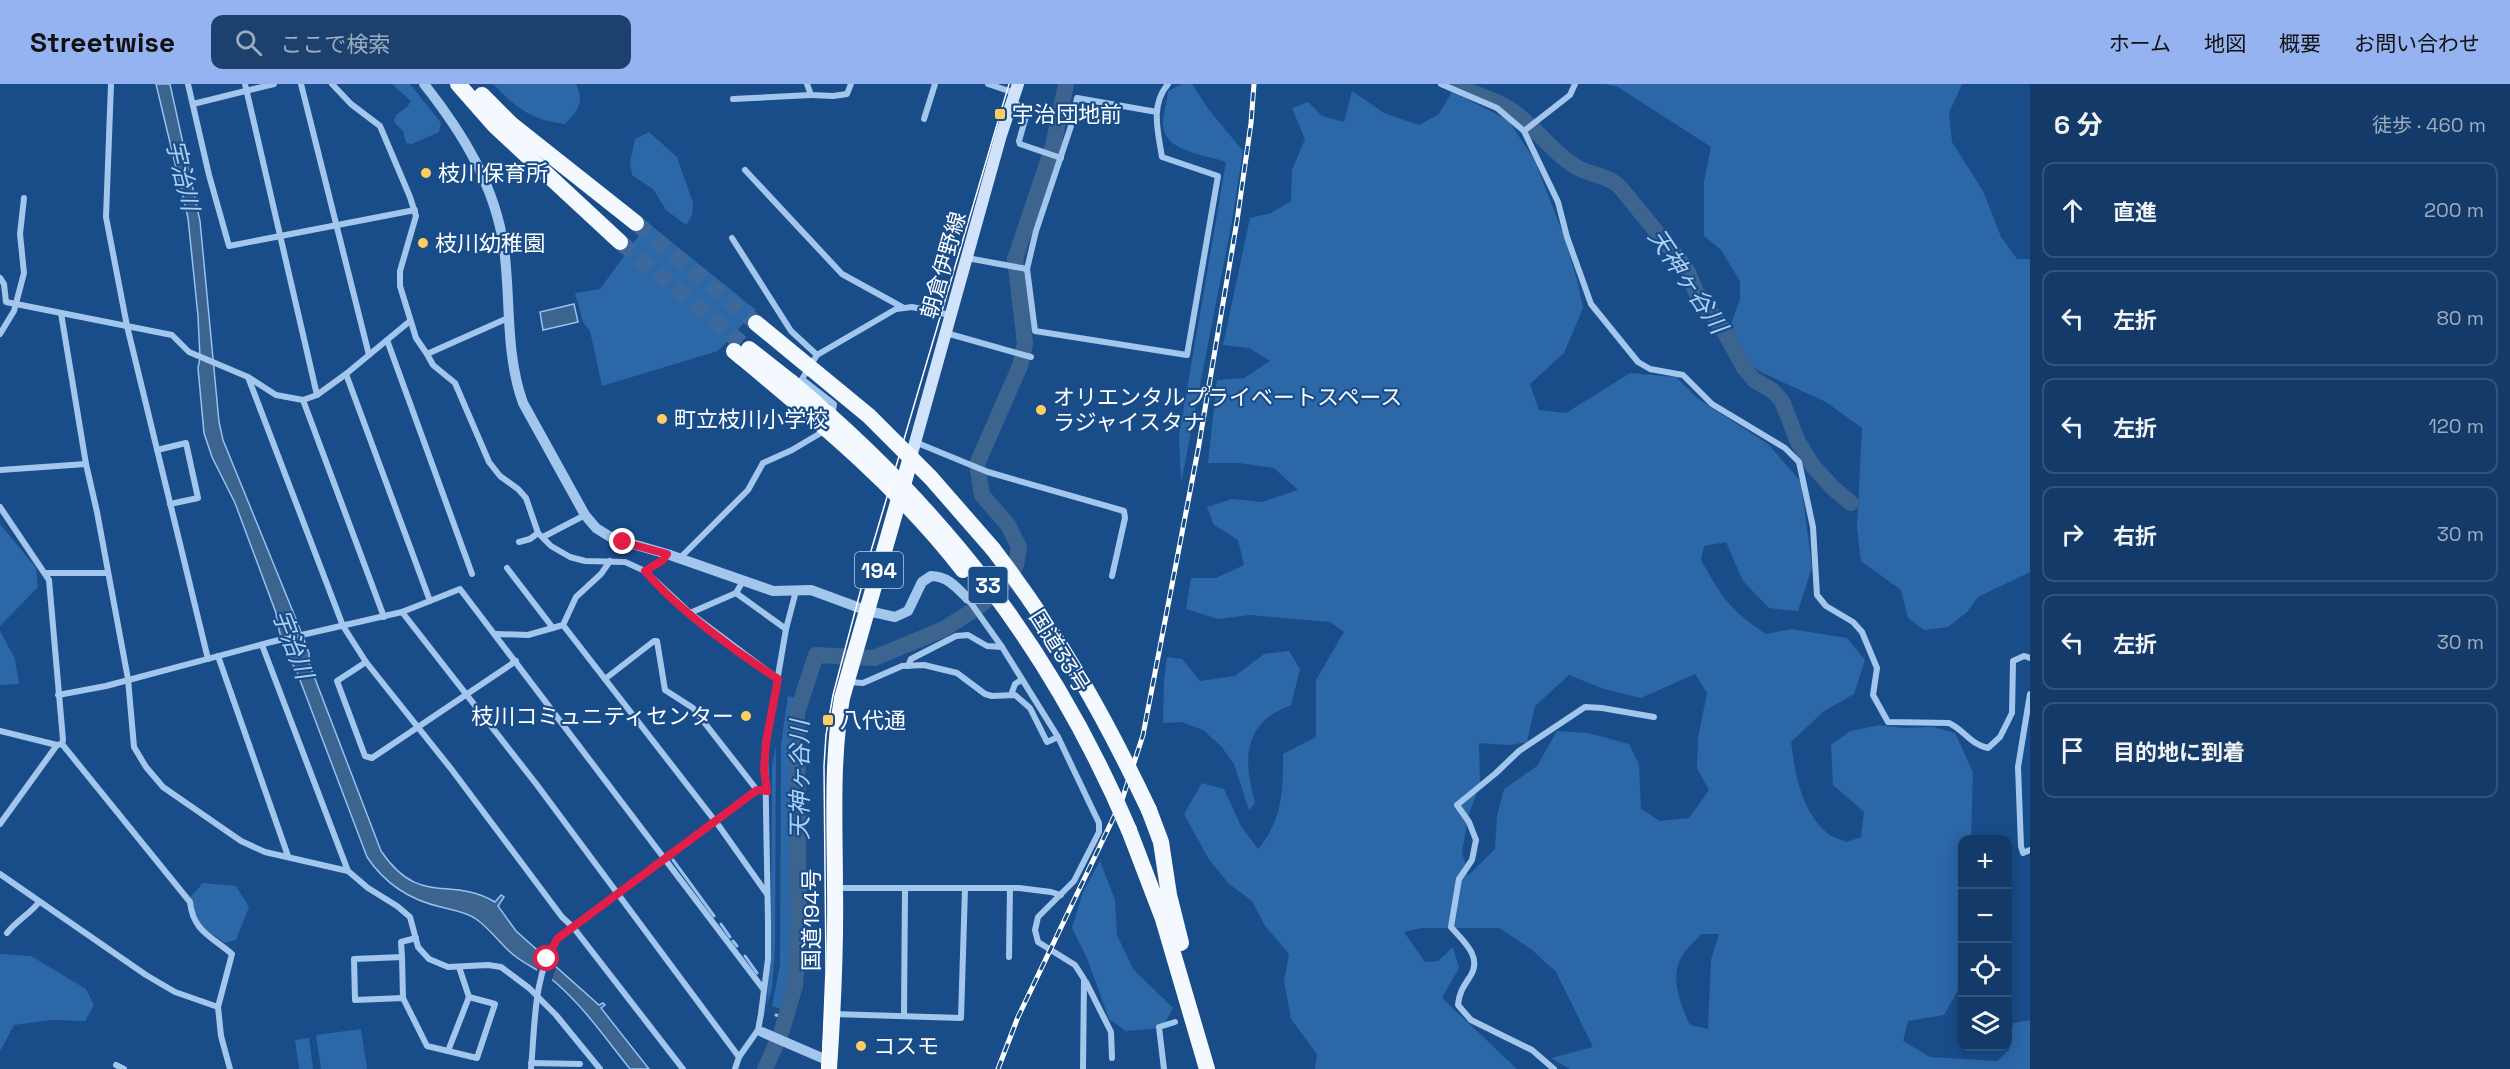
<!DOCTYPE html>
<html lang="ja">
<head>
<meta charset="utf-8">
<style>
  :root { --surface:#133a68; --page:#1c416e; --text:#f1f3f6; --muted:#9dadc0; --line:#32547c; --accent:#95b2f1 }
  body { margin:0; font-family:"Space Grotesk","Noto Sans JP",sans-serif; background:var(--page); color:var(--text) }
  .controls { position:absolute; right:18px; bottom:18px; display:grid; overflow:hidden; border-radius:12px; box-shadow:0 3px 15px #0003 }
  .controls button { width:54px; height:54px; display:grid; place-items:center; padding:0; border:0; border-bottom:2px solid var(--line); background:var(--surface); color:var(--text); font:30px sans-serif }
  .stop { position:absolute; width:18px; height:18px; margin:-14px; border:4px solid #e11d48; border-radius:50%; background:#fff }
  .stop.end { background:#e11d48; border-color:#fff; box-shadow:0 2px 6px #0008 }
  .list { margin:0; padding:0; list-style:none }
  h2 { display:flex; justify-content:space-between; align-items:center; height:78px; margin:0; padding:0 24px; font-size:26px }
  h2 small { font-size:20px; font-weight:400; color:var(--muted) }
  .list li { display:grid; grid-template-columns:39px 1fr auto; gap:18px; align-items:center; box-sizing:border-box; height:96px; margin:0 12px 12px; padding:0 12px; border:2px solid var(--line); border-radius:12px }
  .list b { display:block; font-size:22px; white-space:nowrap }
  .list em { font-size:20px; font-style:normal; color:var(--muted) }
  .icon { flex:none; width:33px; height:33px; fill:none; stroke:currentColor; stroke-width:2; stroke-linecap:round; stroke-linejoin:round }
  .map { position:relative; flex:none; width:2030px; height:985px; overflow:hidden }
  header { display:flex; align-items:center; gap:36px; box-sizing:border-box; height:84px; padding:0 30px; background:var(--accent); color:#111 }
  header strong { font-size:28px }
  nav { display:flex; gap:33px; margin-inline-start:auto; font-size:21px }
  .search { width:420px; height:54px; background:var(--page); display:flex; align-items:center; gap:15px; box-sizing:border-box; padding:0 21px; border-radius:12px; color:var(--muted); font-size:22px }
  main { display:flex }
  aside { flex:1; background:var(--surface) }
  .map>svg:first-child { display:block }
</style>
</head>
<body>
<header>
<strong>Streetwise</strong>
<div class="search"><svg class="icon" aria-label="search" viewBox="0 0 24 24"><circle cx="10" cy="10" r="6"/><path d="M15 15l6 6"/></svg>ここで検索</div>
<nav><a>ホーム</a><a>地図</a><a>概要</a><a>お問い合わせ</a></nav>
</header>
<main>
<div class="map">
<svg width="2030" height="985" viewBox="0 0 2030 985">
  <rect width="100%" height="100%" fill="#194d8a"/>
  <g fill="#2c67a8" fill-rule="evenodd">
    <polygon points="392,0 410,0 441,39 439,48 412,60 406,59 403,47 394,38 396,31 408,22 411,17"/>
    <path d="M493,0h83c9,18 2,26 -11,40 -34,-4 -49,-16 -72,-40z"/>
    <path d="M1182,0h10l17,26 34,41 -11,70 -51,262 -2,-47 47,-274c-19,-7 -62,-10 -63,-37 0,-11 4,-23 5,-34z"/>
    <polygon points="1605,0 1962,0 1949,29 1952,58 1983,107 2001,153 2017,175 2030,175 2030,488 1978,513 1967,528 1948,543 1924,546 1908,534 1901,506 1861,477 1857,444 1862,344 1826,318 1763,289 1742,276 1731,240 1740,215 1740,197 1721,166 1704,152 1704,98 1711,63 1618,3"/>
    <path d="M1352,7l32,22 35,12 20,-11 13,-22 56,28 26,39 32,82 12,43 5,24 -19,45 -34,31 9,26 27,3 64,-40 46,4 21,21 71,46 33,38 11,85 -14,44 -29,-3 -26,-27 -17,-39 -22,4 -3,14c21,38 29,50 65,74l25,-5 56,9 18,22 -11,34 -30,17 -33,31c4,31 10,68 35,90 5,5 14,7 21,10l14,-5 3,-25 -31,-27 -2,-40 19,-14 30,-6 24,3 29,-1 22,6 18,39 -2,67 -9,1v143l-18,32 -36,6 -5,20 27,16 67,4 12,-11 4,-27 17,-3v49h-460l-19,-11 42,-11 -37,-75 -25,-23 -32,-21h-77l-18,4 21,30 13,-1 15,-14 6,21 -17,30 75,71h-202l2,-15 -26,-35 -7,-38 5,-27 -24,-28 -13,-25 -24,-18 -20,-25 -24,-44 18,-31 22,6 17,37 17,23c25,-30 25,-58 25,-95l33,-17v-57l28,-48 -14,-10 -80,-7 -32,4 -32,-10 5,-31h25l28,-13 -6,-25 -24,-15 -7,-18 25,-8 30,3 36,-12 -24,-22 -35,-5h-31l9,-83 27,-2 26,-17 -21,-13 -26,-3 27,-127 21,-5 20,-12 1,-31 13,-31 -13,-31 16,-6 14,14 22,6zM1695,590l12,19 -9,45 -1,30 12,22 -20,28 -29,3 -19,-12 -2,-45 -10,-20 -41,-11 -31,-2 -20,35 -33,23 -7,27 -2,33 -27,27 -6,-24 7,-38 11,-31 -1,-40 30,2 18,-3 8,-36 34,-31 35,14 37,9zM1701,850h18l-8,26 -3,69 -18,-4c-9,-19 -21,-49 -8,-69 5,-8 13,-15 19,-22z"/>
    <polygon points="649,48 677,73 693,119 692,131 686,141 666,126 653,105 632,91 630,79 635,55"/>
    <polygon points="648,139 756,226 718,267 602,302 590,247 583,238 575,209 600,205"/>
    <polygon points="0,440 36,484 38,503 0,542"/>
    <polygon points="0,547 15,575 19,600 0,601"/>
    <path d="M1289,567l11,18 -9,36c-8,4 -22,9 -28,17 -22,23 -15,53 -8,81l-6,7 -15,-46 -13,-18 -18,-16 -22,-8 -18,1 1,-43 3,-23 15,2 18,22 35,-5 29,-22z"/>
    <path d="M788,612l8,2v3c-8,69 -5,139 -5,208 0,35 2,68 -8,101l-11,-4 8,-41 1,-221z"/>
    <polygon points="776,661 775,865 772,905 767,921 771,844 772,681"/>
    <polygon points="1100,777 1115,816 1117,851 1133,885 1173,924 1162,944 1126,947 1109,935 1087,874 1072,844 1083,808"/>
    <polygon points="203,799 236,802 249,823 236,856 225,859 196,839 188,816"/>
    <polygon points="0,870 31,872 86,905 94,921 85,937 52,936 14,941 0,967"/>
    <polygon points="361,945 367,985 321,985 316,951"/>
    <polygon points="309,954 313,985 299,985 295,956"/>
  </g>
  <g fill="#3d638f" stroke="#96c1f0" stroke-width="1.5">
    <path d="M156,0h14l30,137 19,201 4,18 73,179 13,34v10l72,188c39,57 67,24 114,51l6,-7 3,2 -6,9 18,25 83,74 4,-2 2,2 -4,3 48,61h-19c-24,-30 -46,-62 -75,-87 -14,-12 -33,-18 -46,-31 -11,-10 -20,-23 -33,-32 -9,-7 -23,-9 -35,-12 -31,-7 -56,-23 -74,-50l-70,-185c-10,-17 -19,-39 -21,-59l-41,-110 -23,-46 -8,-24 -6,-65 2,-10 -2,-42 -10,-98z"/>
    <polygon points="574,220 578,238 543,246 540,228"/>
  </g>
  <polygon fill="#194d8a" points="543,867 557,880 551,899 536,890"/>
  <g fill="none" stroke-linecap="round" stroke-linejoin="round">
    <g stroke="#96c1f0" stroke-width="3">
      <polyline points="673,776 714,832"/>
      <polyline points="721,840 730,853"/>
      <polyline points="733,857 737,862"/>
      <polyline points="745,872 757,889"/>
      <polyline points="776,931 785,934"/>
    </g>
    <g stroke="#3d638f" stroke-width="16">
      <path d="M1452,0c19,10 42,14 59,26 23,15 38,39 62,55 14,10 32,9 46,21l60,73 9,13 8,20 28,39 20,37 10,12 19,11 9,10 16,41 15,24 20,22 18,15"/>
      <polyline points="765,985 781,949 795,902 799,848 797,629 816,571 874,574 944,545 980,522 1007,497 1016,481 1019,463 1008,441 982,411 977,380 1020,282 1025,260 1015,175 1053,62 1066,0"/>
    </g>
    <g stroke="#3c689c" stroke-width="16" stroke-dasharray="16 8" stroke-linecap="butt">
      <polyline points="636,139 756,239"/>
      <polyline points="620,158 741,259"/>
    </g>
    <g stroke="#a3c6ed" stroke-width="6">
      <polyline points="111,0 106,133 127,242 208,575"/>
      <polyline points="188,0 209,91 229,162 415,126"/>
      <polyline points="245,0 317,311"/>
      <polyline points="301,0 369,271"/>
      <polyline points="332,0 351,20 380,42 410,113 416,132 400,187 400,202 416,254 427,270 508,234"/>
      <polyline points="807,0 811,11 833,12 847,10 851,0"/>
      <polyline points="988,0 1015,9"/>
      <path d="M1441,0l56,24 27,23 34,71 9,35 24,67 47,58 12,7 33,6 29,29 73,44 14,14 14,65 4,68 9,11 27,16 9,10 15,36 -4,27 15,27 61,1c15,7 21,21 39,25l12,-11 12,-24 1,-52 11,-5 6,2"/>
      <polyline points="733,15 811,11"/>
      <polyline points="1012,18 1028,25 1019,57 1020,60 1061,74"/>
      <polyline points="193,20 274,0"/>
      <path d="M1157,28l-80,-14 -5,25 -36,108 -9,38 8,62 152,24 31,-179 -56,-19c-4,-25 -12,-52 6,-73"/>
      <polyline points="924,35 935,0"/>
      <polyline points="1524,47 1570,11 1575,0"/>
      <polyline points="745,86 842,190 902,223"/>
      <polyline points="732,154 791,247 817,271"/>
      <polyline points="967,174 1027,185"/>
      <polyline points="0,194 4,200 6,218 172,251 189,268 248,293 276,311 303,316 317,311 346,290 410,237"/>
      <polyline points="61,229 86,380 97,428 128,595 134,663 146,683 163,703 241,757 265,768 348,787 368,804 397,822 410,833 418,863 429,875 448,883 488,881 501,883 529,904 556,931 600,985"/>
      <polyline points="946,249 1031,273"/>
      <polyline points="0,250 14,227 24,189 20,150 24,114"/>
      <polyline points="387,256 472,490"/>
      <polyline points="427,270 433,281 455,299 489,378 500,392 518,405 526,414 538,449 551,462 570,473 585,477 625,478 645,487 690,529 778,595"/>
      <polyline points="346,290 430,517"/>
      <polyline points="248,293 343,542 366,578 337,597 365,672 372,674 516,577"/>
      <polyline points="303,316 384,533"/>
      <polyline points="832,333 834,320 802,295 817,271 896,225 912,223 950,231"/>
      <polyline points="915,358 988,388 1124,427 1125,434 1112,492"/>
      <polyline points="157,366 186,359 198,414 170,420"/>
      <polyline points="0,386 86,380"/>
      <path d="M0,423l49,73 14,160 -1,4 128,158c3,29 21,34 42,52l-14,53 3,29 9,33"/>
      <polyline points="543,453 585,431"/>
      <polyline points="519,458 530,455 538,449"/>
      <polyline points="680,474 748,406 763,379 792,366 824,347"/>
      <polyline points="507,484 553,544"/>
      <polyline points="645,487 663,476 667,470"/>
      <polyline points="45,489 108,489"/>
      <polyline points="736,509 786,545"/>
      <polyline points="968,515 1002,563 1058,653 1099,739 1099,748 1074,797 1038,833 1035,846 1038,858 1075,881 1084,895 1083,985"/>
      <polyline points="402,528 537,701 739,973"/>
      <polyline points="690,529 736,509 743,497"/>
      <polyline points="563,541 719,742 767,810"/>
      <polyline points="497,550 528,551 563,541 576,513 601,490 610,477"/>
      <polyline points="262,561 348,787"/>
      <polyline points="218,572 288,772"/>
      <polyline points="366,578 452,686 562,833 573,843 683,985"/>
      <polyline points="908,582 911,575 956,552 968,551 987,562 1002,563"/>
      <polyline points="605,595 654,557 657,557 665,606 693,624 757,706"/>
      <polyline points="849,598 863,599 902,582 924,581 957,589 985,610 992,612 1015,611 1030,624 1047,658 1058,653"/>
      <polyline points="2030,610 2018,683 2021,762 2023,769 2030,766"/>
      <polyline points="58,611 106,602 271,558 402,528 460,505 764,906"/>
      <polyline points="1011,611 1015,600 1021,596"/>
      <polyline points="0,647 57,661"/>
      <polyline points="0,740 57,661 62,660"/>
      <polyline points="0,790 146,891 175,908 218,923"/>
      <polyline points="836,804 1019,804 1051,808 1061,811"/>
      <path d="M7,849c10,-13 22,-18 32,-31"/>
      <polyline points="416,854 401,858 402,873 354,875 355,916 403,914 427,962 477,974 495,920 469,913 459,883"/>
      <polyline points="402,873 403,914"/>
      <polyline points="1009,873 1010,804"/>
      <polyline points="1086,898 1111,948 1112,974"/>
      <polyline points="833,930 961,934 965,805"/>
      <polyline points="904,932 905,804"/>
      <polyline points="448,967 469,913"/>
      <polyline points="531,979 580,980"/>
      <polyline points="116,981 124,985"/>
      <path d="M531,985c4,-42 2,-94 26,-130l200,-149 10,1"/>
      <polyline points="735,985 739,973 758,946 761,930 768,875 768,838 765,668 786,545 796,507"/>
      <polyline points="1164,985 1159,943 1175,938"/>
      <path d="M1554,985l-22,-19 -61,-30 -13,-15c1,-13 6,-19 13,-30 11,-19 -8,-34 -20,-48l8,-48 13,-19 4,-20 -7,-18 -12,-17 39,-32 23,-22 66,-44 17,1 52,9"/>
    </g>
    <g stroke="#a3c6ed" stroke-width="10">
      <path d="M424,0c38,48 71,101 80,164 7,52 1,105 19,155l62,112 11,13 16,10 55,16 106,37 38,-1 57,21 27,6 13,-6 14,-29 9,-6c17,0 26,12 37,23"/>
      <polyline points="762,948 829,977"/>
    </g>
    <polyline stroke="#d0e3fa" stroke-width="12" points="911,373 1001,51 1018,0"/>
    <g stroke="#f4f8ff" stroke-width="16">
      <polyline points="458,0 495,42 620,158"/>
      <polyline points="482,11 511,40 636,139"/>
      <polyline points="756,239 869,332 931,394 993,465"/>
      <polyline points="749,265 791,298"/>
      <path d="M734,267c83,69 163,134 229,219"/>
      <polyline points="1149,726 1161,758 1169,811 1181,859"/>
      <polyline points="1129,746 1163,835 1207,985"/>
      <path d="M829,985c4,-60 7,-119 6,-179 0,-65 -4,-128 7,-192l69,-241"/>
    </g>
    <polyline stroke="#fff" stroke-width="1.5" points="822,985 826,887 824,682 826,651 833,611 871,467 1009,0"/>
    <g stroke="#fff" stroke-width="5">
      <polyline id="rail" points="998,985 1018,933 1122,716 1143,651 1198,366 1237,137 1251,39 1254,0"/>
    </g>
    <use href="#rail" stroke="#194d8a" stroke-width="3" stroke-dasharray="9" stroke-linecap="butt"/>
    <g stroke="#f4f8ff" stroke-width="16">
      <path d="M791,298c152,127 260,265 338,448"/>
      <path d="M993,465c65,85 110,164 156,261"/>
    </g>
  </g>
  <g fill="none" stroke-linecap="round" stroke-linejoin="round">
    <path stroke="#e11d48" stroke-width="8" d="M547,875l10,-20 16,-12 184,-137 10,1 -3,-21 2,-28 12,-63c-41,-26 -102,-71 -133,-108l18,-11 4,-6 -44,-12"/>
  </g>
  <g fill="#ffce5f" stroke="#194d8a" stroke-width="2">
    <rect x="994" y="24" width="12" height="12" rx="3"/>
    <circle cx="426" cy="89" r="6"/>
    <circle cx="423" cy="159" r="6"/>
    <circle cx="1041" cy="326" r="6"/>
    <circle cx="662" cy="335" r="6"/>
    <circle cx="746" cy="632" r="6"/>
    <rect x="822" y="630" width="12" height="12" rx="3"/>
    <circle cx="861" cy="962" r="6"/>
  </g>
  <g text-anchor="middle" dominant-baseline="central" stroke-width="4.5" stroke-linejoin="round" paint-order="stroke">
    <g fill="#194d8a" stroke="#bacadc" stroke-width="1.5">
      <rect x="855" y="468" width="48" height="36" rx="4.5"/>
      <rect x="968.5" y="483" width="39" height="36" rx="4.5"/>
    </g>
    <g font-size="21" font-weight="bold" fill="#fff">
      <text x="879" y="486">194</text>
      <text x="988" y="501">33</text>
    </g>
    <g font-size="22" fill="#fff" stroke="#194d8a" text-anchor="start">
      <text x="1012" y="30">宇治団地前</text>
      <text x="438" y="89">枝川保育所</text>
      <text x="435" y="159">枝川幼稚園</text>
      <text x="1053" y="313">オリエンタルプライベートスペース<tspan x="1053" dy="25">ラジャイスタナ</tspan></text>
      <text x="674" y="335">町立枝川小学校</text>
      <text x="734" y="632" text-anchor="end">枝川コミュニティセンター</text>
      <text x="840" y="636">八代通</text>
      <text x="873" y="962">コスモ</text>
    </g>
    <g font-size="22" fill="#fff" stroke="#194d8a">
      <text transform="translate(943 181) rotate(-74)">朝倉伊野線</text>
      <text transform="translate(1060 567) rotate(58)">国道33号</text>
      <text transform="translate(811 836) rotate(-90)">国道194号</text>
    </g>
    <g font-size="24" font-style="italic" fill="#afd0f5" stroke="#194d8a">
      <text transform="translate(183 91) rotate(77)">宇治川</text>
      <text transform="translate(1688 197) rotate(56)">天神ヶ谷川</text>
      <text transform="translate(293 560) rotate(69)">宇治川</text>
      <text transform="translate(799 696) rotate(-90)">天神ヶ谷川</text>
    </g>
  </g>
</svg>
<div class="controls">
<button>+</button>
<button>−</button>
<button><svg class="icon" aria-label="locate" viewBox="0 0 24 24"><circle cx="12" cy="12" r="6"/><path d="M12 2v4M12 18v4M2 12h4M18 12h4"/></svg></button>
<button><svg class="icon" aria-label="layers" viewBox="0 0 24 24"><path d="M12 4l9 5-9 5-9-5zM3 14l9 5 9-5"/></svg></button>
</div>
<div class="stop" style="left:547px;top:875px"></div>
<div class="stop end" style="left:623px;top:458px"></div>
</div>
<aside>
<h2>6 分<small>徒歩 · 460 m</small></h2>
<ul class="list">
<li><svg class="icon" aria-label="ahead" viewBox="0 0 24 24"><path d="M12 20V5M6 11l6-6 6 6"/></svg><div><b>直進</b></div><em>200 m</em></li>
<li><svg class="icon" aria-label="left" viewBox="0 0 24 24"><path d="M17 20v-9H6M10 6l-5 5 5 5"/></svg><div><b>左折</b></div><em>80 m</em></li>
<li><svg class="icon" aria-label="left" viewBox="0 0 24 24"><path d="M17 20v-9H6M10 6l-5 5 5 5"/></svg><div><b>左折</b></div><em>120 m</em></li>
<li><svg class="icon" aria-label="right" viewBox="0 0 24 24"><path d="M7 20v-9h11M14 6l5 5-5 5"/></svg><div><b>右折</b></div><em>30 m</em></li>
<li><svg class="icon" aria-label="left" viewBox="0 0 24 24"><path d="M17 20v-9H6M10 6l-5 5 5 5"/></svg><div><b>左折</b></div><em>30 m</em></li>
<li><svg class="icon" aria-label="arrive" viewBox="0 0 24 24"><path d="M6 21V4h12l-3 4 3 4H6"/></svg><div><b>目的地に到着</b></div></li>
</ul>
</aside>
</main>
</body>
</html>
